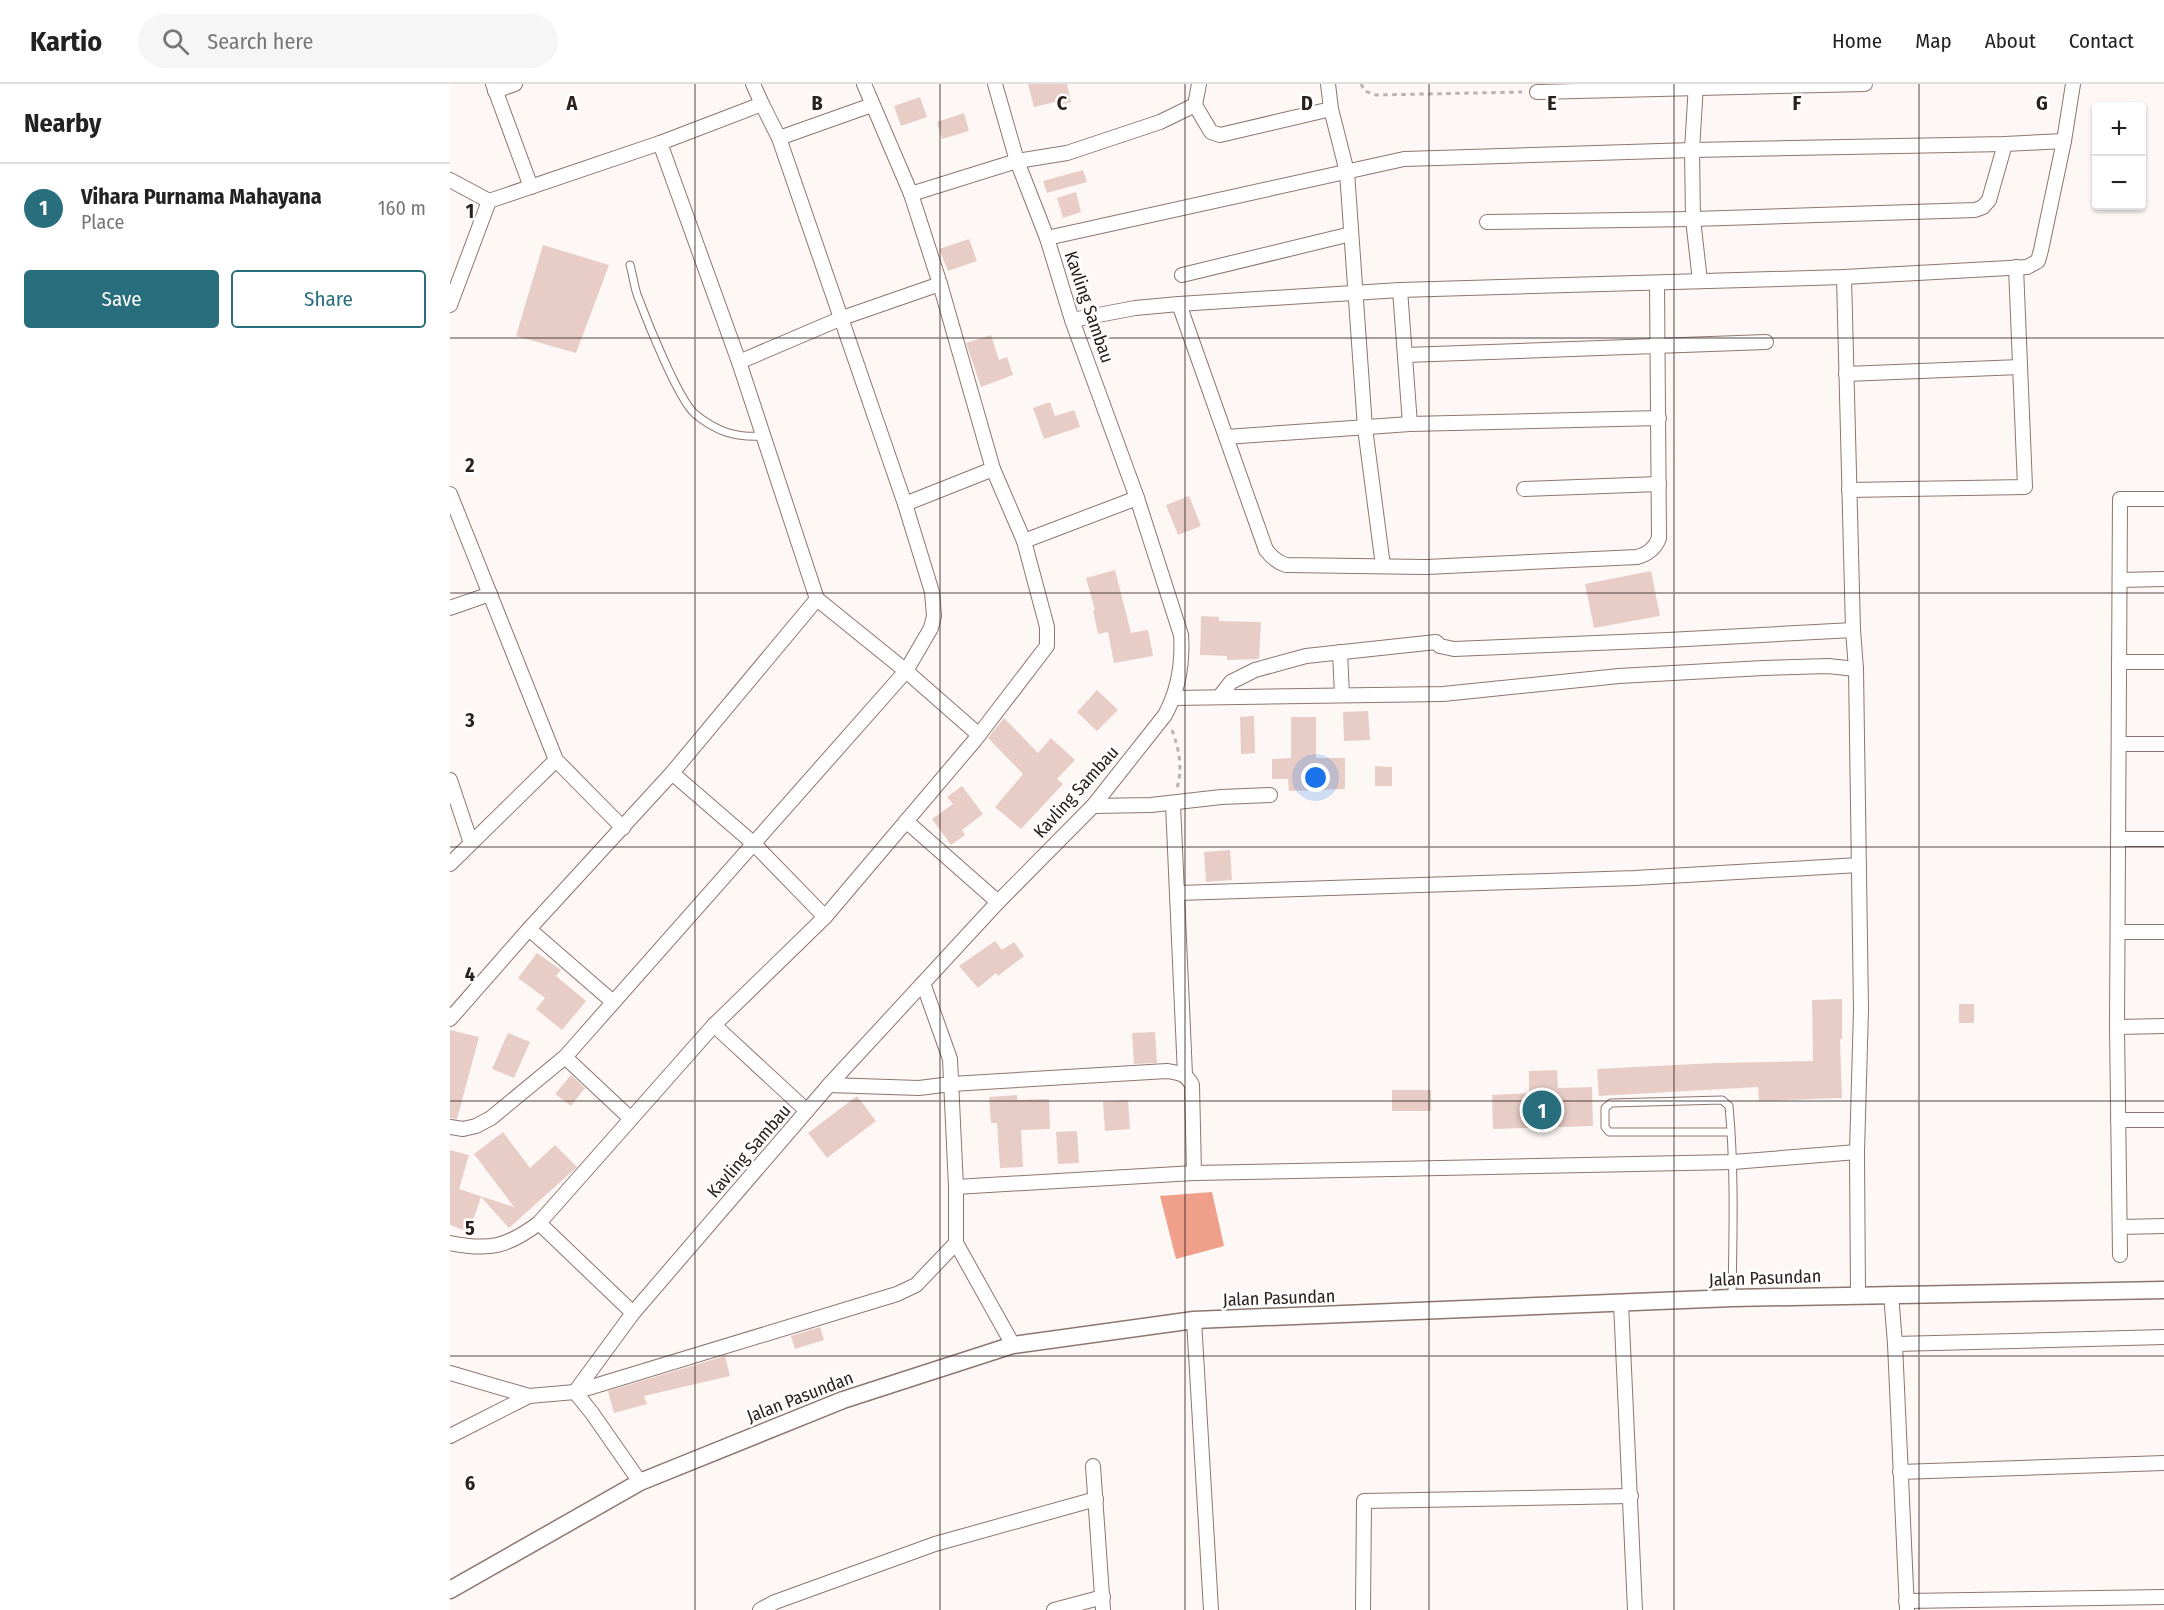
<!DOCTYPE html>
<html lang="en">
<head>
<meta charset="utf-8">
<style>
  :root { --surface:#fff; --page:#f6f6f6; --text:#222; --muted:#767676; --line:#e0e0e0; --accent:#296e7d }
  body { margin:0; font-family:"Fira Sans Condensed",sans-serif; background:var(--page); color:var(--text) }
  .controls { position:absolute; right:18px; top:18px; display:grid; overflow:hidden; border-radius:6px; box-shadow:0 2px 4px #0004 }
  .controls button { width:54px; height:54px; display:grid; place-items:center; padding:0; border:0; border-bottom:2px solid var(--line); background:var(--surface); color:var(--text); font:30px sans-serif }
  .you { position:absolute; left:866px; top:694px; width:21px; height:21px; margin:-15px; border:4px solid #fff; border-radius:50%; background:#1a73e8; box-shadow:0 0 0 9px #1a73e833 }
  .badge { display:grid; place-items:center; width:39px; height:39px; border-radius:50%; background:var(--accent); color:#fff; font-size:20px; font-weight:700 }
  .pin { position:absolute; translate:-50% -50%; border:3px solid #fff; box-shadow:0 2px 6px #0006 }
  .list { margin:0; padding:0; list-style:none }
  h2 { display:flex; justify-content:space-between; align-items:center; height:78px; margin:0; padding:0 24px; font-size:26px }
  h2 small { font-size:20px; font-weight:400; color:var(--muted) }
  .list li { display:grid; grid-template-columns:39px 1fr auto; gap:18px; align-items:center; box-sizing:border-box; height:90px; padding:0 24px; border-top:2px solid var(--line) }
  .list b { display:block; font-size:22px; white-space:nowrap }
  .list p { margin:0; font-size:20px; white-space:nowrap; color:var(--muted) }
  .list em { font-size:20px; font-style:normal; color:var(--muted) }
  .actions { display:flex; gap:12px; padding:18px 24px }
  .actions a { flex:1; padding:14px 0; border:2px solid var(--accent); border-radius:6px; text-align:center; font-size:21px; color:var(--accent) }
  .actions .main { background:var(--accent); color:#fff }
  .icon { flex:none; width:33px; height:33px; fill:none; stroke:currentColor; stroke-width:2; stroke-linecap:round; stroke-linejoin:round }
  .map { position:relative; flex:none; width:1714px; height:1526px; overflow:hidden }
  header { display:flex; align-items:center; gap:36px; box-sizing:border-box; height:84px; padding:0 30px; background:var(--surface); border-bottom:2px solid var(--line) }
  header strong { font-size:28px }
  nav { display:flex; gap:33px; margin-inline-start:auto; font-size:21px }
  .search { width:420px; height:54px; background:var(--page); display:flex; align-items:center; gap:15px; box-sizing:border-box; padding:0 21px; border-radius:33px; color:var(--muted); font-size:22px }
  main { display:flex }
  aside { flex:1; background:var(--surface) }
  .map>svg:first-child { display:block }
</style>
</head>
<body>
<header>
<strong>Kartio</strong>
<div class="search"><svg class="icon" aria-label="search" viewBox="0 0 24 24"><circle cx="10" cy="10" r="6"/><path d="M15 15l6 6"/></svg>Search here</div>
<nav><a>Home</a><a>Map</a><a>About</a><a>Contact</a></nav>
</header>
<main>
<aside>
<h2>Nearby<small></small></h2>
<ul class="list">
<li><span class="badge">1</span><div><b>Vihara Purnama Mahayana</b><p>Place</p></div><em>160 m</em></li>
</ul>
<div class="actions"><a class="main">Save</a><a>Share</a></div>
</aside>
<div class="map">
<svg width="1714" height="1526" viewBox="0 0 1714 1526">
  <rect width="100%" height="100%" fill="#fdf8f6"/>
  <polygon fill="#f09f8a" points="762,1108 774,1162 726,1175 710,1112"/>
  <g fill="#e8cdc6">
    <polygon points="578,0 617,0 621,18 606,22 605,18 584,23"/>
    <polygon points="470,13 477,33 451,42 444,22"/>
    <polygon points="514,29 519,47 492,55 487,38"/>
    <polygon points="633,86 637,98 597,109 593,97"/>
    <polygon points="626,108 631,128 613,134 607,114"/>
    <polygon points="519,155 527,177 498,187 489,165"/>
    <polygon points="93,161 159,181 126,269 66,252"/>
    <polygon points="541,251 549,276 557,273 563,291 531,303 516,259"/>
    <polygon points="600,318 605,332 624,326 630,343 594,355 583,324"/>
    <polygon points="739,412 751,442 728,451 716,421"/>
    <polygon points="665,486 681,549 698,546 703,572 664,579 658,548 648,550 643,526 645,526 636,494"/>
    <polygon points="1201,487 1210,532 1144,544 1135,500"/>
    <polygon points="751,532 769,533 769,537 811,538 809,575 777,576 777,572 750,571"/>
    <polygon points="647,606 668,626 647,647 627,628"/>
    <polygon points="918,627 920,656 894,657 893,628"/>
    <polygon points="804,632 805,669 791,670 790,633"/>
    <polygon points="841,633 866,633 866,674 895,674 895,705 839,707 838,695 822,695 822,675 841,674"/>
    <polygon points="554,634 588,669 601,654 625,676 607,695 613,700 571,745 545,723 573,690 538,654"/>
    <polygon points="925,682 942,683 942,702 925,702"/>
    <polygon points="512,702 533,730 512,746 515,751 501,761 482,735 503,720 497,713"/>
    <polygon points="780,766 782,796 756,798 754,768"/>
    <polygon points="545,857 552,866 564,858 574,872 548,892 546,889 528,904 509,882"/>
    <polygon points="87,869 111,886 106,892 136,917 112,946 86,925 95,914 68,894"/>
    <polygon points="1392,915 1392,955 1390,955 1392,1014 1309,1017 1308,1003 1149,1012 1147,985 1265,979 1363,977 1362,916"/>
    <rect x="1509" y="920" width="15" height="19"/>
    <polygon points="0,946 29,953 7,1035 0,1034"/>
    <polygon points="705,948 707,979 684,980 682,949"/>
    <polygon points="58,949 80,958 64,994 42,985"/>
    <polygon points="1107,986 1108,1004 1142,1003 1143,1042 1043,1045 1042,1011 1079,1009 1079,987"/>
    <polygon points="121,991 135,1004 121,1022 105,1010"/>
    <rect x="942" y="1006" width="39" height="21"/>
    <polygon points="567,1011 567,1016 599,1015 600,1045 571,1046 573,1083 550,1084 547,1039 541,1039 539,1013"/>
    <polygon points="407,1012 426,1037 377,1074 358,1049"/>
    <polygon points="678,1016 680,1045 655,1047 653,1018"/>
    <polygon points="627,1047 629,1079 608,1080 606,1048"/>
    <polygon points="53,1048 80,1084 105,1061 127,1083 59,1144 31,1113 19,1148 0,1141 0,1066 19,1071 9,1105 64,1123 24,1070"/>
    <polygon points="370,1243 374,1256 345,1265 341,1252"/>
    <polygon points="275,1272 280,1292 194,1312 197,1320 164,1329 158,1307"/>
  </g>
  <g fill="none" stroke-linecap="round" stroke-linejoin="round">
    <g stroke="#8d766f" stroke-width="9">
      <g id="service">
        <path d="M180,181c3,10 4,22 8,32 9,24 40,102 57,117 22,18 41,24 69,22"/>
        <path d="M1281,1048h-122l-4,-5v-19l6,-5 111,-3 7,6c6,64 4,128 3,192"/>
      </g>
    </g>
    <g stroke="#8d766f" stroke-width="16">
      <g id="minor">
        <polyline points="43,0 81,103"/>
        <polyline points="878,0 881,25 897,88 915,344 933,482"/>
        <polyline points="1246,0 1242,66 1243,135 1250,197"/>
        <polyline points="45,7 65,0"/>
        <polyline points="1087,8 1415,0"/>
        <polyline points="745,21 761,48 770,51 881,25"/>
        <polyline points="329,54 422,21"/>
        <polyline points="210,59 289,278 367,515 456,587 529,651"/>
        <polyline points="0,96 39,117 210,59 312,20"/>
        <polyline points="461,110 567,77 617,69 710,38 745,21 749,0"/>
        <polyline points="1037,138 1243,135 1525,126 1533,123 1539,116 1555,60"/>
        <polyline points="597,154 954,75 1242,66 1555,60 1614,57"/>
        <polyline points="732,191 901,150"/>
        <polyline points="1394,193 1403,546 1406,585 1411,925 1407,1068 1408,1211"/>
        <polyline points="950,206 960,340"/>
        <path d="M729,220l87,246c6,8 11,12 20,15l140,2 211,-10c11,-3 18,-8 22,-19l-2,-255"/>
        <polyline points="0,221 39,117"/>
        <polyline points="622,236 685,224 729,220 950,206 1394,193 1577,183 1588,177 1591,166 1614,57 1623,0"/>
        <polyline points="955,271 1316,258"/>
        <polyline points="289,278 392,234 490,200"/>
        <polyline points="1396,290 1570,283"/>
        <polyline points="776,353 960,340 1209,334"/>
        <polyline points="1074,405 1209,400"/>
        <polyline points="1399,406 1575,403 1566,183"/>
        <polyline points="0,410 106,676 173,744"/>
        <polyline points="455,420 543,385"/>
        <polyline points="574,457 687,414"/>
        <polyline points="1670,496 1714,495"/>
        <polyline points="0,524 40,510"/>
        <polyline points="890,568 892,611"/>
        <polyline points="1669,578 1714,578"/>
        <polyline points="770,612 781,598 805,586 856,572 986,558 990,562 1004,565 1218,556 1403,546"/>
        <polyline points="724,614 993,610 1169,592 1313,584 1378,582 1406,585"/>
        <polyline points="1669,660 1714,660"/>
        <polyline points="222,689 303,759 375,833"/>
        <polyline points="0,696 21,759"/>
        <polyline points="723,720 735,991"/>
        <polyline points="643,722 701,721 771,713 820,711"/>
        <polyline points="456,737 548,818"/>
        <polyline points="1668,755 1714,755"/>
        <polyline points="0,780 106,676"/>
        <polyline points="728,809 1185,794 1409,781"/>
        <polyline points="79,845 163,918"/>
        <polyline points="1668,848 1714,848"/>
        <polyline points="473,899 500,975 506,1103 506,1159 563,1261"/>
        <polyline points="0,935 79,845 222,689 367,515"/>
        <polyline points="264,941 357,1027"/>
        <polyline points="1667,943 1714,942"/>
        <polyline points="115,973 181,1035"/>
        <path d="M379,1001l90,3 32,-4 216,-13c12,2 20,3 25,14l2,88"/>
        <polyline points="1668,1036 1714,1036"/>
        <polyline points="0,1043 13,1045 26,1042 41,1034 115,973 456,587 481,544 484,532 482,508 455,420 329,54 312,20 303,0"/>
        <polyline points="506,1103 744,1089 1283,1078 1407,1068"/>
        <polyline points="89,1139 183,1229"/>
        <polyline points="1670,1143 1714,1142"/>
        <path d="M0,1159c39,8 57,4 89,-20l175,-198 111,-108 150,-177 72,-94v-19l-23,-86 -31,-72 -53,-185 -29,-90 -47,-110"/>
        <polyline points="1670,1171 1667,943 1670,415 1714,415"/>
        <polyline points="1441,1210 1445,1260"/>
        <polyline points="1171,1219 1185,1526"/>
        <polyline points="744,1236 761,1526"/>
        <polyline points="0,1289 79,1312 125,1308 447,1210 466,1201 506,1159"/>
        <path d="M125,1308l58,-79 196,-228 169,-183 95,-96 72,-91c14,-26 18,-51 16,-80l-44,-137 -65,-178 -25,-82 -30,-77 -22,-77"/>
        <polyline points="125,1308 142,1329 190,1398"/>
        <polyline points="0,1352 79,1312"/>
        <polyline points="643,1382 653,1526"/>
        <polyline points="1450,1388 1714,1379"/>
        <polyline points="1456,1517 1714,1513"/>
        <polyline points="310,1526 325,1518 485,1460 646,1415"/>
        <polyline points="604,1526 653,1513"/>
        <polyline points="913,1526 914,1417 1181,1412"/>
        <polyline points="1457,1526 1445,1260 1714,1253"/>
      </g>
    </g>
    <g stroke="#8d766f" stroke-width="19">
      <polyline id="tertiary" points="0,1506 190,1398 393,1316 563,1261 744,1236 1282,1214 1714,1206"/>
    </g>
    <g stroke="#b9b2b0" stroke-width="3" stroke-dasharray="4.5 4.5" stroke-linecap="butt">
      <polyline points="911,0 915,7 926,11 1072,8"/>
      <path d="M722,646c7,19 11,37 5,58"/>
    </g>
    <use href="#service" stroke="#fff" stroke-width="7"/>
    <use href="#minor" stroke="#fff" stroke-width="14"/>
    <use href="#tertiary" stroke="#fff" stroke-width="16"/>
  </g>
  <path fill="none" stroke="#2b211f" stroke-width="1.5" stroke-opacity="0.55" d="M245,0v1526M490,0v1526M735,0v1526M979,0v1526M1224,0v1526M1469,0v1526M0,254h1714M0,509h1714M0,763h1714M0,1017h1714M0,1272h1714"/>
  <g text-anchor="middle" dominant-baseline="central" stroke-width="5" stroke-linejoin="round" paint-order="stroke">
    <g font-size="18" fill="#2b211f" stroke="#fff">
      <text transform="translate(639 223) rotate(71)">Kavling Sambau</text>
      <text transform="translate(626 708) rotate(-48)">Kavling Sambau</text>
      <text transform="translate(299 1067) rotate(-49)">Kavling Sambau</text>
      <text transform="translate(1315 1194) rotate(-2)">Jalan Pasundan</text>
      <text transform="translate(829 1214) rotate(-2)">Jalan Pasundan</text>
      <text transform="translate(350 1313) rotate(-21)">Jalan Pasundan</text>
    </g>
  </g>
  <g font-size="20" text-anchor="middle" font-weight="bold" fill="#2b211f" stroke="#fff" stroke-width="5" stroke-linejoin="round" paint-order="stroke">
    <text x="122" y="26">A</text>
    <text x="367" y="26">B</text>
    <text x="612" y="26">C</text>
    <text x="857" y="26">D</text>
    <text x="1102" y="26">E</text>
    <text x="1347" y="26">F</text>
    <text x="1592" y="26">G</text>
    <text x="20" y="134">1</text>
    <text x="20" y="388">2</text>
    <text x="20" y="643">3</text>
    <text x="20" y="897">4</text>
    <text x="20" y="1151">5</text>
    <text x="20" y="1406">6</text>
  </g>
</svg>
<div class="controls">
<button>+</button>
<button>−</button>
</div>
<div class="you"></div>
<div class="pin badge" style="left:1092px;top:1026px">1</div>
</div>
</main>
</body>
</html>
